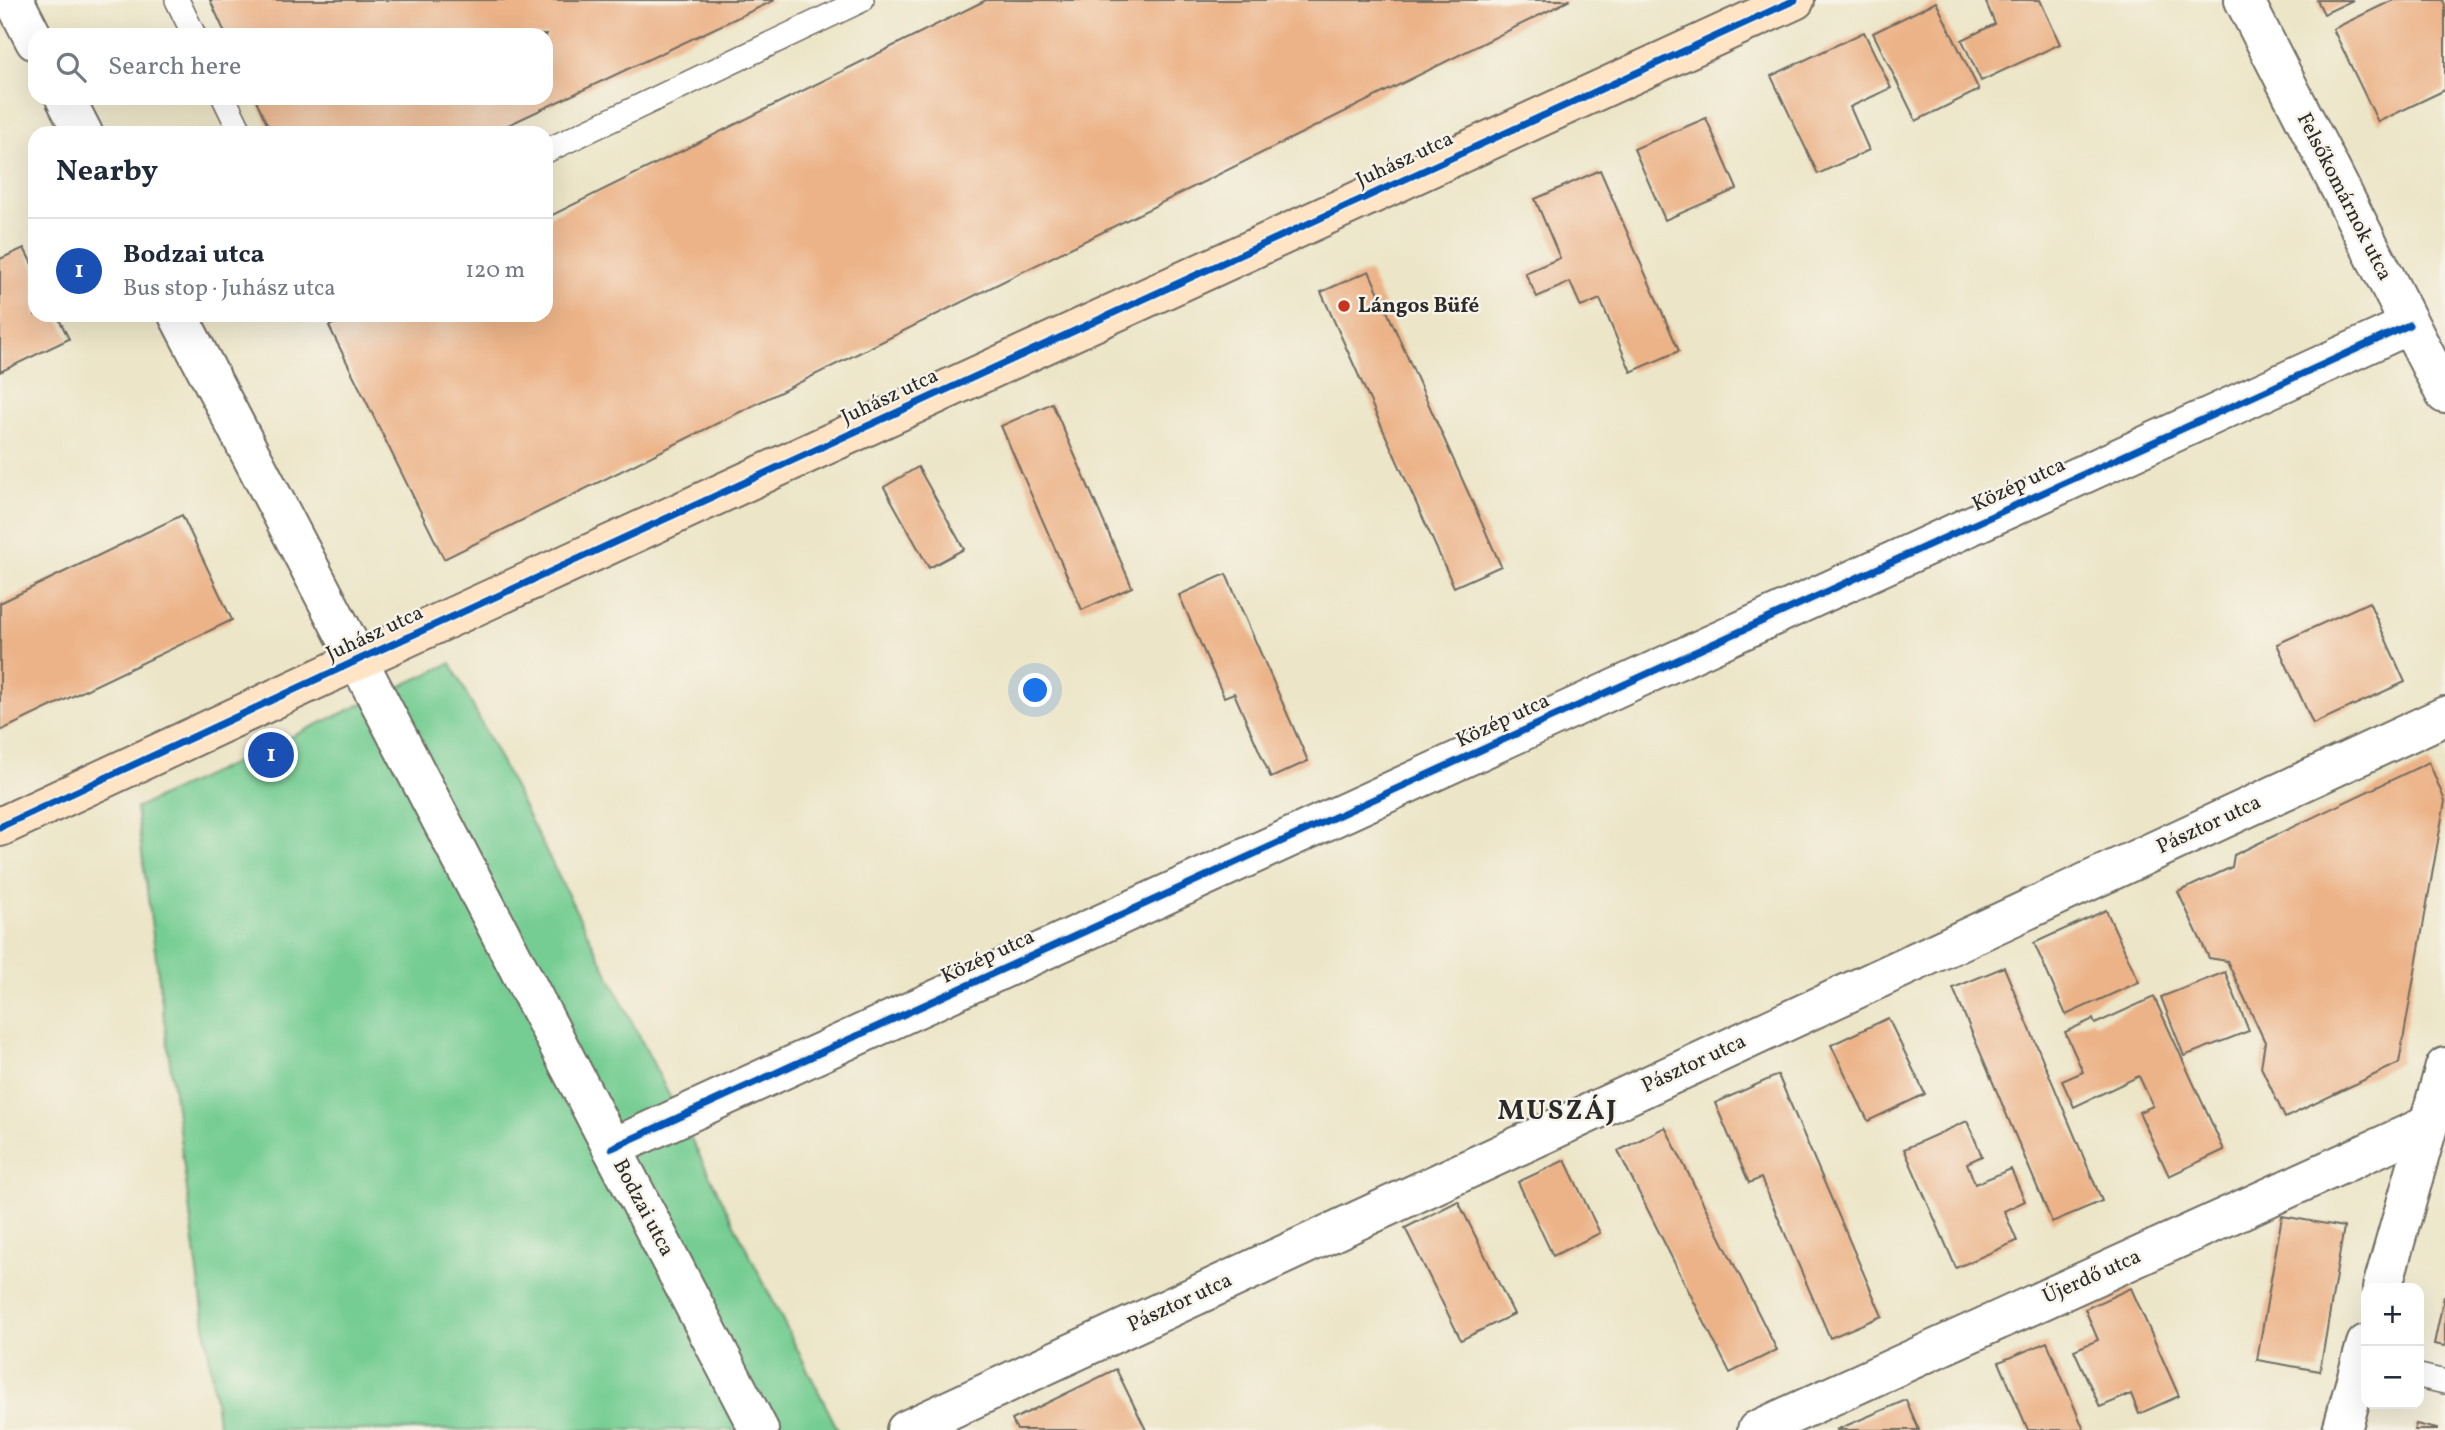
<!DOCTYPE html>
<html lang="en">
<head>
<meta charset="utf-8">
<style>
  :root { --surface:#fff; --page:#f2f2f3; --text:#1f2937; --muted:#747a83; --line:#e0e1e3; --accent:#c8321e }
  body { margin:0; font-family:Vollkorn,serif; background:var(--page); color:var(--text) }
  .controls { position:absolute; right:21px; bottom:21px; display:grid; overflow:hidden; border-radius:14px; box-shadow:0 7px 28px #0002 }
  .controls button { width:63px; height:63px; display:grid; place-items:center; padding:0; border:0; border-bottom:2px solid var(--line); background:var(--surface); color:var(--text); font:35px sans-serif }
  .you { position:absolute; left:1036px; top:691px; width:24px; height:24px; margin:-18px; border:5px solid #fff; border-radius:50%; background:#1a73e8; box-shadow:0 0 0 10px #1a73e833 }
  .badge { display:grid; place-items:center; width:46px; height:46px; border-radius:50%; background:var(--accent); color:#fff; font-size:23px; font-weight:700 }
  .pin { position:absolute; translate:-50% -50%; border:4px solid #fff; box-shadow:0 2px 7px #0006 }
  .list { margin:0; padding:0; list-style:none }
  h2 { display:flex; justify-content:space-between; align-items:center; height:91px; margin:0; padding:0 28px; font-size:30px }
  h2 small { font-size:23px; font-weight:400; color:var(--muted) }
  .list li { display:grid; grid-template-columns:46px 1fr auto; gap:21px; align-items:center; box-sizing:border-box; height:105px; padding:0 28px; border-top:2px solid var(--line) }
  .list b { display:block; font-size:26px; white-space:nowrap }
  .list p { margin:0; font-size:23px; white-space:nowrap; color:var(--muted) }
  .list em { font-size:23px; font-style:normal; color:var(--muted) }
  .icon { flex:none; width:38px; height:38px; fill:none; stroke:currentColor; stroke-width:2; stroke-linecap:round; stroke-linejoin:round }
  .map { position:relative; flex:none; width:2445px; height:1430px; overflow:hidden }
  .search { position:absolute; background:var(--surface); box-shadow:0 7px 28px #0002; left:28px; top:28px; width:525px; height:77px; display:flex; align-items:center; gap:18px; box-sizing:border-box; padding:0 24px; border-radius:21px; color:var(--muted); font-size:26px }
  .panel { position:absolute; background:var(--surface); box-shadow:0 7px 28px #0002; left:28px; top:126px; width:525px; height:196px; border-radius:21px }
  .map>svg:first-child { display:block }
</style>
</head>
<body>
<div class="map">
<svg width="2445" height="1430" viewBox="0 0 2445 1430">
  <rect width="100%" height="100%" fill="#f7f3e8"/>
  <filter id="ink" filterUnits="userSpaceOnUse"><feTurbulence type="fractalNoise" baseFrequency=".0143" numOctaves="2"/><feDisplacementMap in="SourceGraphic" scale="14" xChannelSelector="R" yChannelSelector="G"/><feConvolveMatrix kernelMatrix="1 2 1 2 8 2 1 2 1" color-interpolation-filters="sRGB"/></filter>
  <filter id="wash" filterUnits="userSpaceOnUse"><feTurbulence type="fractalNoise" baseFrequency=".00686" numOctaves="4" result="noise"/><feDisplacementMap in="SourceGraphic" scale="28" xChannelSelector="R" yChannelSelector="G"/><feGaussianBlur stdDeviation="1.57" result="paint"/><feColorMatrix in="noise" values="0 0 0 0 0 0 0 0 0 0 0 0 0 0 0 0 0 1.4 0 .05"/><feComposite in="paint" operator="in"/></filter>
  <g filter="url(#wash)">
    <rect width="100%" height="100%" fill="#ece5c7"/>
    <polygon fill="#76cd93" stroke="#507c5f" stroke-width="2" points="451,663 838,1430 219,1430 136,808"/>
    <g id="blocks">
      <g fill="#ecb388">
        <polygon points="210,0 775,0 491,133 271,133 255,98 546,98 546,35 226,35"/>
        <polygon points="986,0 1570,0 444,559 329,326 351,315 546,315 546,218"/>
        <polygon points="1985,0 2040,0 2060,44 1981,81 1962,40 1995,24"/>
        <polygon points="2317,0 2353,0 2324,14"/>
        <polygon points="2393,0 2443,0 2445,5 2445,90 2378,122 2333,29"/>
        <polygon points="1936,2 1979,90 1916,121 1873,33"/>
        <polygon points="1864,32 1891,88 1850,107 1869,150 1818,174 1771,76"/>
        <polygon points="1706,118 1737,189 1665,220 1634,149"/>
        <polygon points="1600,170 1679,351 1631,372 1600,299 1581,307 1570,282 1537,297 1525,273 1560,258 1535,199"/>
        <polygon points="24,248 35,270 35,315 57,315 69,339 0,372 0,259"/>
        <polygon points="1369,271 1501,566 1454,587 1321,292"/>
        <polygon points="1052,403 1132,587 1082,610 1001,426"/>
        <polygon points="918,467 964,549 929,568 884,487"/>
        <polygon points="182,515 232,620 0,731 0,603"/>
        <polygon points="1226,574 1308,761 1271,778 1234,693 1224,697 1179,595"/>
        <polygon points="2369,602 2405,682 2313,724 2277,644"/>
        <polygon points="2429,762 2445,801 2399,1063 2285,1118 2261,1067 2265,1042 2227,961 2209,958 2178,892 2232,867 2234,855"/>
        <polygon points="2106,910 2139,982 2066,1015 2034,943"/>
        <polygon points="2004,967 2102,1201 2052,1222 1953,988"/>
        <polygon points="2225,972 2249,1031 2184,1056 2161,997"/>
        <polygon points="2154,997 2224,1150 2169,1176 2139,1112 2153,1106 2139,1076 2074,1107 2062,1081 2083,1072 2065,1032 2093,1019 2095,1024"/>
        <polygon points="1888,1018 1925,1094 1868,1121 1831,1045"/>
        <polygon points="1778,1075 1882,1316 1830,1338 1761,1178 1749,1183 1715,1103"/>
        <polygon points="1967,1121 1982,1156 1967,1163 1975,1184 2011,1169 2025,1201 2004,1211 2017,1241 1956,1268 1904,1149"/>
        <polygon points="1665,1127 1777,1350 1730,1373 1618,1151"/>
        <polygon points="1565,1160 1600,1233 1553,1256 1518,1182"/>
        <polygon points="1458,1201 1514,1314 1461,1340 1405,1228"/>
        <polygon points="2282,1216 2344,1227 2320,1371 2257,1360"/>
        <polygon points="2131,1288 2179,1396 2139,1414 2131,1394 2100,1407 2074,1350 2098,1340 2085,1309"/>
        <polygon points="2444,1297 2445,1297 2445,1346 2434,1344"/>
        <polygon points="2047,1342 2084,1430 2028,1430 1999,1362"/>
        <polygon points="1116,1369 1146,1430 1017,1430 1012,1420"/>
        <polygon points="1906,1400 1919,1430 1836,1430"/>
        <polygon points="2416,1424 2437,1429 2437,1430 2414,1430"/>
      </g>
    </g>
  </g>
  <g filter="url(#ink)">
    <use href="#blocks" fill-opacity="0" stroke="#6f6c62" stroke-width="2"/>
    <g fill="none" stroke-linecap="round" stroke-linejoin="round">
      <g stroke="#6f6c62" stroke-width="26">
        <g id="lane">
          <polyline points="177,0 194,35"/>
          <polyline points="224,98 241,133"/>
          <polyline points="546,151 862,0"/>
          <polyline points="2419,1376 2445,1382"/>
        </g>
      </g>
      <g stroke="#6f6c62" stroke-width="42">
        <g id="street">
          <polyline points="14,0 35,41"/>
          <polyline points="2244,0 2445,394"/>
          <polyline points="65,98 83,133"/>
          <polyline points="178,315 759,1430"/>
          <polyline points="612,1148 2409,325"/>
          <polyline points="2382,1288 2445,1067"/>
          <polyline points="906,1430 2445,716"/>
          <polyline points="1757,1430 2428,1125"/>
          <polyline points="2342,1430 2366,1344"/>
        </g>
      </g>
      <g stroke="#6f6c62" stroke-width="42">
        <polyline id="secondary" points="0,827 358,660 1795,0"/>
      </g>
      <use href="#lane" stroke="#fff" stroke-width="23"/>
      <use href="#street" stroke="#fff" stroke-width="38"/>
      <use href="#secondary" stroke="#ffe4c6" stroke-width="38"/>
      <g stroke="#f7f3e8" stroke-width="11">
        <g id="cycleway">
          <polyline points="0,827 358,660 1795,0"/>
          <polyline points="612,1148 2409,325"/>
        </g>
      </g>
      <use href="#cycleway" stroke="#0057b8" stroke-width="7"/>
    </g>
  </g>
  <circle fill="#c8321e" stroke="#f7f3e8" stroke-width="2.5" cx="1344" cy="306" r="7"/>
  <g text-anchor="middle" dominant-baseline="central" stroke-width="5" stroke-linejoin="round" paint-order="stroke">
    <g font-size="21" fill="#2b2b2b" stroke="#f7f3e8">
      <text transform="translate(1405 160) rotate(-25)">Juhász utca</text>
      <text transform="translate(2344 197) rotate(63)">Felsőkomárnok utca</text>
      <text transform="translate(890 397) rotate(-25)">Juhász utca</text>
      <text transform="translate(2019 485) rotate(-25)">Közép utca</text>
      <text transform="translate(375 634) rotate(-25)">Juhász utca</text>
      <text transform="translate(1503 721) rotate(-25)">Közép utca</text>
      <text transform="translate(2209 825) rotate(-25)">Pásztor utca</text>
      <text transform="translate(988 957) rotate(-25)">Közép utca</text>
      <text transform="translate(1694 1064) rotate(-25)">Pásztor utca</text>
      <text transform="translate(643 1208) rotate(62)">Bodzai utca</text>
      <text transform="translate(2092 1277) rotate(-24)">Újerdő utca</text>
      <text transform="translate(1180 1303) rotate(-25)">Pásztor utca</text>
    </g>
    <g font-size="21" font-weight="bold" fill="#2b2b2b" stroke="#f7f3e8" text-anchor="start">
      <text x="1358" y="306">Lángos Büfé</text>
    </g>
    <g font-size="28" font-weight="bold" letter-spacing="2" fill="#2b2b2b" stroke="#f7f3e8">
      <text x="1558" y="1111">MUSZÁJ</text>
    </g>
  </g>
</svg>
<div class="controls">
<button>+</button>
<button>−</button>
</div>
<div class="you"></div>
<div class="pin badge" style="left:271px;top:755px;background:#1a4fb4">1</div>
<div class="search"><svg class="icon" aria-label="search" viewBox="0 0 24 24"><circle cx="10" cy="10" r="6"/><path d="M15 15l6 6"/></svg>Search here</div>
<section class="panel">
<h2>Nearby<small></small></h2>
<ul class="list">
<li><span class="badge" style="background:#1a4fb4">1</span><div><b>Bodzai utca</b><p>Bus stop · Juhász utca</p></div><em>120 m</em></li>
</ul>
</section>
</div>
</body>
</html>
